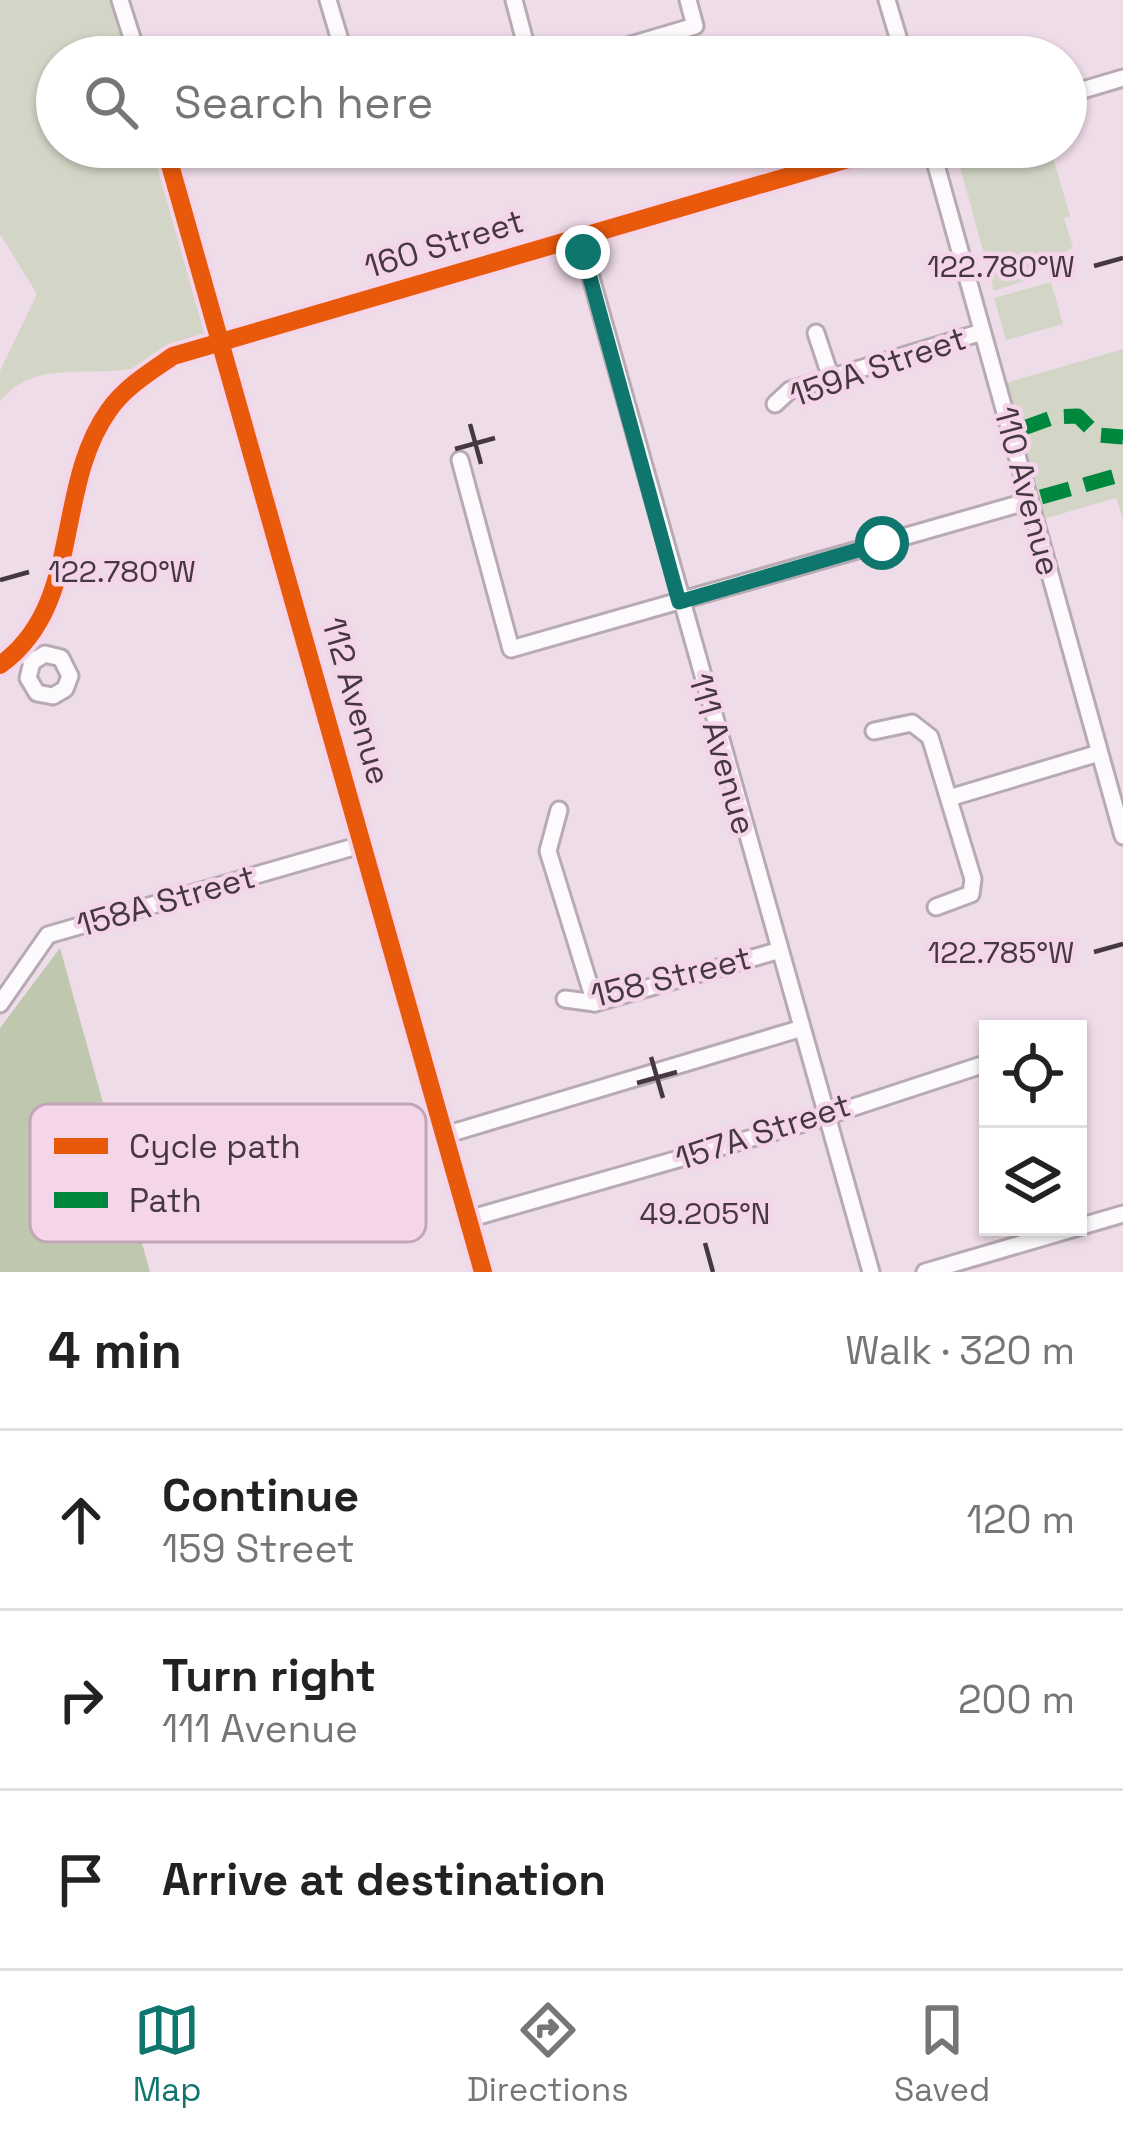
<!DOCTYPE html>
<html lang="en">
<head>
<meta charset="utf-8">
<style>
  :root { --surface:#fff; --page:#f6f6f6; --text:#222; --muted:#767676; --line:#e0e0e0; --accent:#0f766e }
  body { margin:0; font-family:"Space Grotesk",sans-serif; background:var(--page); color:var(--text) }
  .controls { position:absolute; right:36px; bottom:36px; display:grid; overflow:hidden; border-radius:0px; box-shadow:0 3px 9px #0004 }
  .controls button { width:108px; height:108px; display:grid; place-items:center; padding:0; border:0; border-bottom:3px solid var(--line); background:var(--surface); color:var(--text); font:60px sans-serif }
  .stop { position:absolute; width:36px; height:36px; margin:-27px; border:9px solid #0f766e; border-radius:50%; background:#fff }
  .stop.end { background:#0f766e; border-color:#fff; box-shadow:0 3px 12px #0008 }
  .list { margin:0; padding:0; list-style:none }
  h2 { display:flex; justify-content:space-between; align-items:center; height:156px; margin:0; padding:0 48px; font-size:51px }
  h2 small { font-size:39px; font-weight:400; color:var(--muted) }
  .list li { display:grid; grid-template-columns:78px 1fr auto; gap:36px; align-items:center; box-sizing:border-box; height:180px; padding:0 48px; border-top:3px solid var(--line) }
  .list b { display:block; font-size:45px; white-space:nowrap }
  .list p { margin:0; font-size:39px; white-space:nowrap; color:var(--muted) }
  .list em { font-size:39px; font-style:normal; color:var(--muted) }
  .icon { flex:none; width:66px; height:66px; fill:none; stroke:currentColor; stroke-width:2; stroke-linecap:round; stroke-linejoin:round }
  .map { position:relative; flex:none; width:1123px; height:1272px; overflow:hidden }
  .search { position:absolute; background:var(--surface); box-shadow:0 3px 9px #0004; left:36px; right:36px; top:36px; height:132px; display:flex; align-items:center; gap:30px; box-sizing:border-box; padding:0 42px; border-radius:66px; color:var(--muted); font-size:45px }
  .sheet { height:696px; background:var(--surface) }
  nav { display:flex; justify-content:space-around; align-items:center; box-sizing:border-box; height:168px; border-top:3px solid var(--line); background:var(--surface); font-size:33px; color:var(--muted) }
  nav a { display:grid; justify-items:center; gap:6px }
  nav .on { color:var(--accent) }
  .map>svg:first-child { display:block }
</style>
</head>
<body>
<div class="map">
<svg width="1123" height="1272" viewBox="0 0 1123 1272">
  <rect width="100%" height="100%" fill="#eedce8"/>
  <g fill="#d3d6c6">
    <path d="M0,0h109l18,57h-70v90h97l54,179c-4,15 -16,14 -29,20 -15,7 -28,18 -44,22 -44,10 -103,-10 -135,34v-31l37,-77 -37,-60z"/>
    <polygon points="975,147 1050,147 1070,216 1064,218 1073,247 1024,281 994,291 956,152"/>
    <polygon points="1051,282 1063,324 1006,340 994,298"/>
    <polygon points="1123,349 1123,519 1116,498 1040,520 1006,383"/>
  </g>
  <polygon fill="#bfc7ae" points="60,948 150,1272 0,1272 0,1028"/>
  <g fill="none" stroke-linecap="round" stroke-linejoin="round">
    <g stroke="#b8aab3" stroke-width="21">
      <g id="minor">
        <polyline points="120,0 138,57"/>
        <polyline points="328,0 345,57"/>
        <polyline points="514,0 529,57"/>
        <polyline points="887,0 904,57"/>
        <polyline points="590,57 695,26 688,0"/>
        <polyline points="1066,95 1123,78"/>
        <polyline points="165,147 483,1272"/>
        <polyline points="931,147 1123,836"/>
        <polyline points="579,235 871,1272"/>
        <polyline points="816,333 831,378"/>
        <polyline points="775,404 790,390 982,332"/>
        <polyline points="460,460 511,649 1029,501"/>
        <polyline points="22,649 32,662 28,678 37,693 53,696 65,689 70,676 61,658 45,654 32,662"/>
        <path d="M0,665c84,-60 53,-177 109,-255 16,-23 41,-38 64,-54l716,-209"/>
        <polyline points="874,731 912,723 930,737 973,879 971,894 936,907"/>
        <polyline points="949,798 1099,753"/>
        <polyline points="559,810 548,851 595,1003"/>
        <polyline points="565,999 595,1003 777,951"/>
        <polyline points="0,1004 48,935 364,844"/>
        <polyline points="445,1135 799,1029"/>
        <polyline points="468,1219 808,1122 988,1063"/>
        <polyline points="925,1272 1123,1214"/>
      </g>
    </g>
    <use href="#minor" stroke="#fcfafc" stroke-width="15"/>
    <g stroke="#00873e" stroke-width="15" stroke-dasharray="30 15" stroke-linecap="butt">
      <polyline points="1021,429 1054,417 1078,416 1097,435 1123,437"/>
      <polyline points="1041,497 1123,474"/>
    </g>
    <g stroke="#f5d5ea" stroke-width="26">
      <g id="cycleway">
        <polyline points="165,147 483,1272"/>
        <path d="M0,665c84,-60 53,-177 109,-255 16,-23 41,-38 64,-54l716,-209"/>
      </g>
    </g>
    <use href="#cycleway" stroke="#e8590c" stroke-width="18"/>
  </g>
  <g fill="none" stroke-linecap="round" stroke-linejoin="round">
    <polyline stroke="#0f766e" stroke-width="15" points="583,252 679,602 882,543"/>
  </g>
  <path fill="none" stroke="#453841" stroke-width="4.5" d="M1094,266l29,-8M470,424l11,40M455,449l40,-11M0,580l29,-8M1094,952l29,-8M651,1057l12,41M637,1083l40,-11M705,1243l8,29"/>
  <g text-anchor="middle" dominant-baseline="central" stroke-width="9" stroke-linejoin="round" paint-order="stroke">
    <g font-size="33" fill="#453841" stroke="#f5d5ea">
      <text transform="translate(444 244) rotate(-17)">160 Street</text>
      <text transform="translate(878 367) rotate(-19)">159A Street</text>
      <text transform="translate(1027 491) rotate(75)">110 Avenue</text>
      <text transform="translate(356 701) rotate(74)">112 Avenue</text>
      <text transform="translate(722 754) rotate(74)">111 Avenue</text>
      <text transform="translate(166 901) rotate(-16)">158A Street</text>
      <text transform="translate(671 977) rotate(-14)">158 Street</text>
      <text transform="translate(763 1132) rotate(-18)">157A Street</text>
    </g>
  </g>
  <rect x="30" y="1104" width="396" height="138" rx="18" fill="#f5d5ea" stroke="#c0a6b7" stroke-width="3"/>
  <rect x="54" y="1138" width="54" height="16" fill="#e8590c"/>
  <rect x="54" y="1192" width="54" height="16" fill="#00873e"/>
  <g font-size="33" fill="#453841">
    <text x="129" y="1158">Cycle path</text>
    <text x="129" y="1212">Path</text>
  </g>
  <g font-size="30" text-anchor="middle" fill="#453841" stroke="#f5d5ea" stroke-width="9" stroke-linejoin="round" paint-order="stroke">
    <text x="1001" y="277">122.780°W</text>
    <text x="122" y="582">122.780°W</text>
    <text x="1001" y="963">122.785°W</text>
    <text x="705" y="1224">49.205°N</text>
  </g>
</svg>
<div class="controls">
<button><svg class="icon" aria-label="locate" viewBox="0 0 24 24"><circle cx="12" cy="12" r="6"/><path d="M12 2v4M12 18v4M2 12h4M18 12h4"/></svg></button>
<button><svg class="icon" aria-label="layers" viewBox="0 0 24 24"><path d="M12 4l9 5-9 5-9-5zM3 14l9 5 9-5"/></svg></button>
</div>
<div class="stop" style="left:882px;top:543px"></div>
<div class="stop end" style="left:583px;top:252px"></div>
<div class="search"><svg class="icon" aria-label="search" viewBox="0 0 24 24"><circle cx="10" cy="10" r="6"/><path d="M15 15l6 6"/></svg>Search here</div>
</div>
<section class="sheet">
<h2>4 min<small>Walk · 320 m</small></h2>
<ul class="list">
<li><svg class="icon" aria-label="ahead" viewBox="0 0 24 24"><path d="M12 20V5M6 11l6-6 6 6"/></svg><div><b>Continue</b><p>159 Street</p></div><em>120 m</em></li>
<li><svg class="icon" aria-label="right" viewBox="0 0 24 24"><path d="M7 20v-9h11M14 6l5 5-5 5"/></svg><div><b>Turn right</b><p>111 Avenue</p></div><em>200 m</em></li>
<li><svg class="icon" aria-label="arrive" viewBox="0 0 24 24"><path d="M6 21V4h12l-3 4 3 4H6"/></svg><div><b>Arrive at destination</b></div></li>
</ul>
</section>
<nav>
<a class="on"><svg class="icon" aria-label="map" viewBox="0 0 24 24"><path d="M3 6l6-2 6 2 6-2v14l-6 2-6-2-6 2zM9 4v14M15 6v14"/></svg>Map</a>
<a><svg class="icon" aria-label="directions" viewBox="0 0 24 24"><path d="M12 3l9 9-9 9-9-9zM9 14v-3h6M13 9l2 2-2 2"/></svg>Directions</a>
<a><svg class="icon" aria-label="saved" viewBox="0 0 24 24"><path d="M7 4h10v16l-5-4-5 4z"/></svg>Saved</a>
</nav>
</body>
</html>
